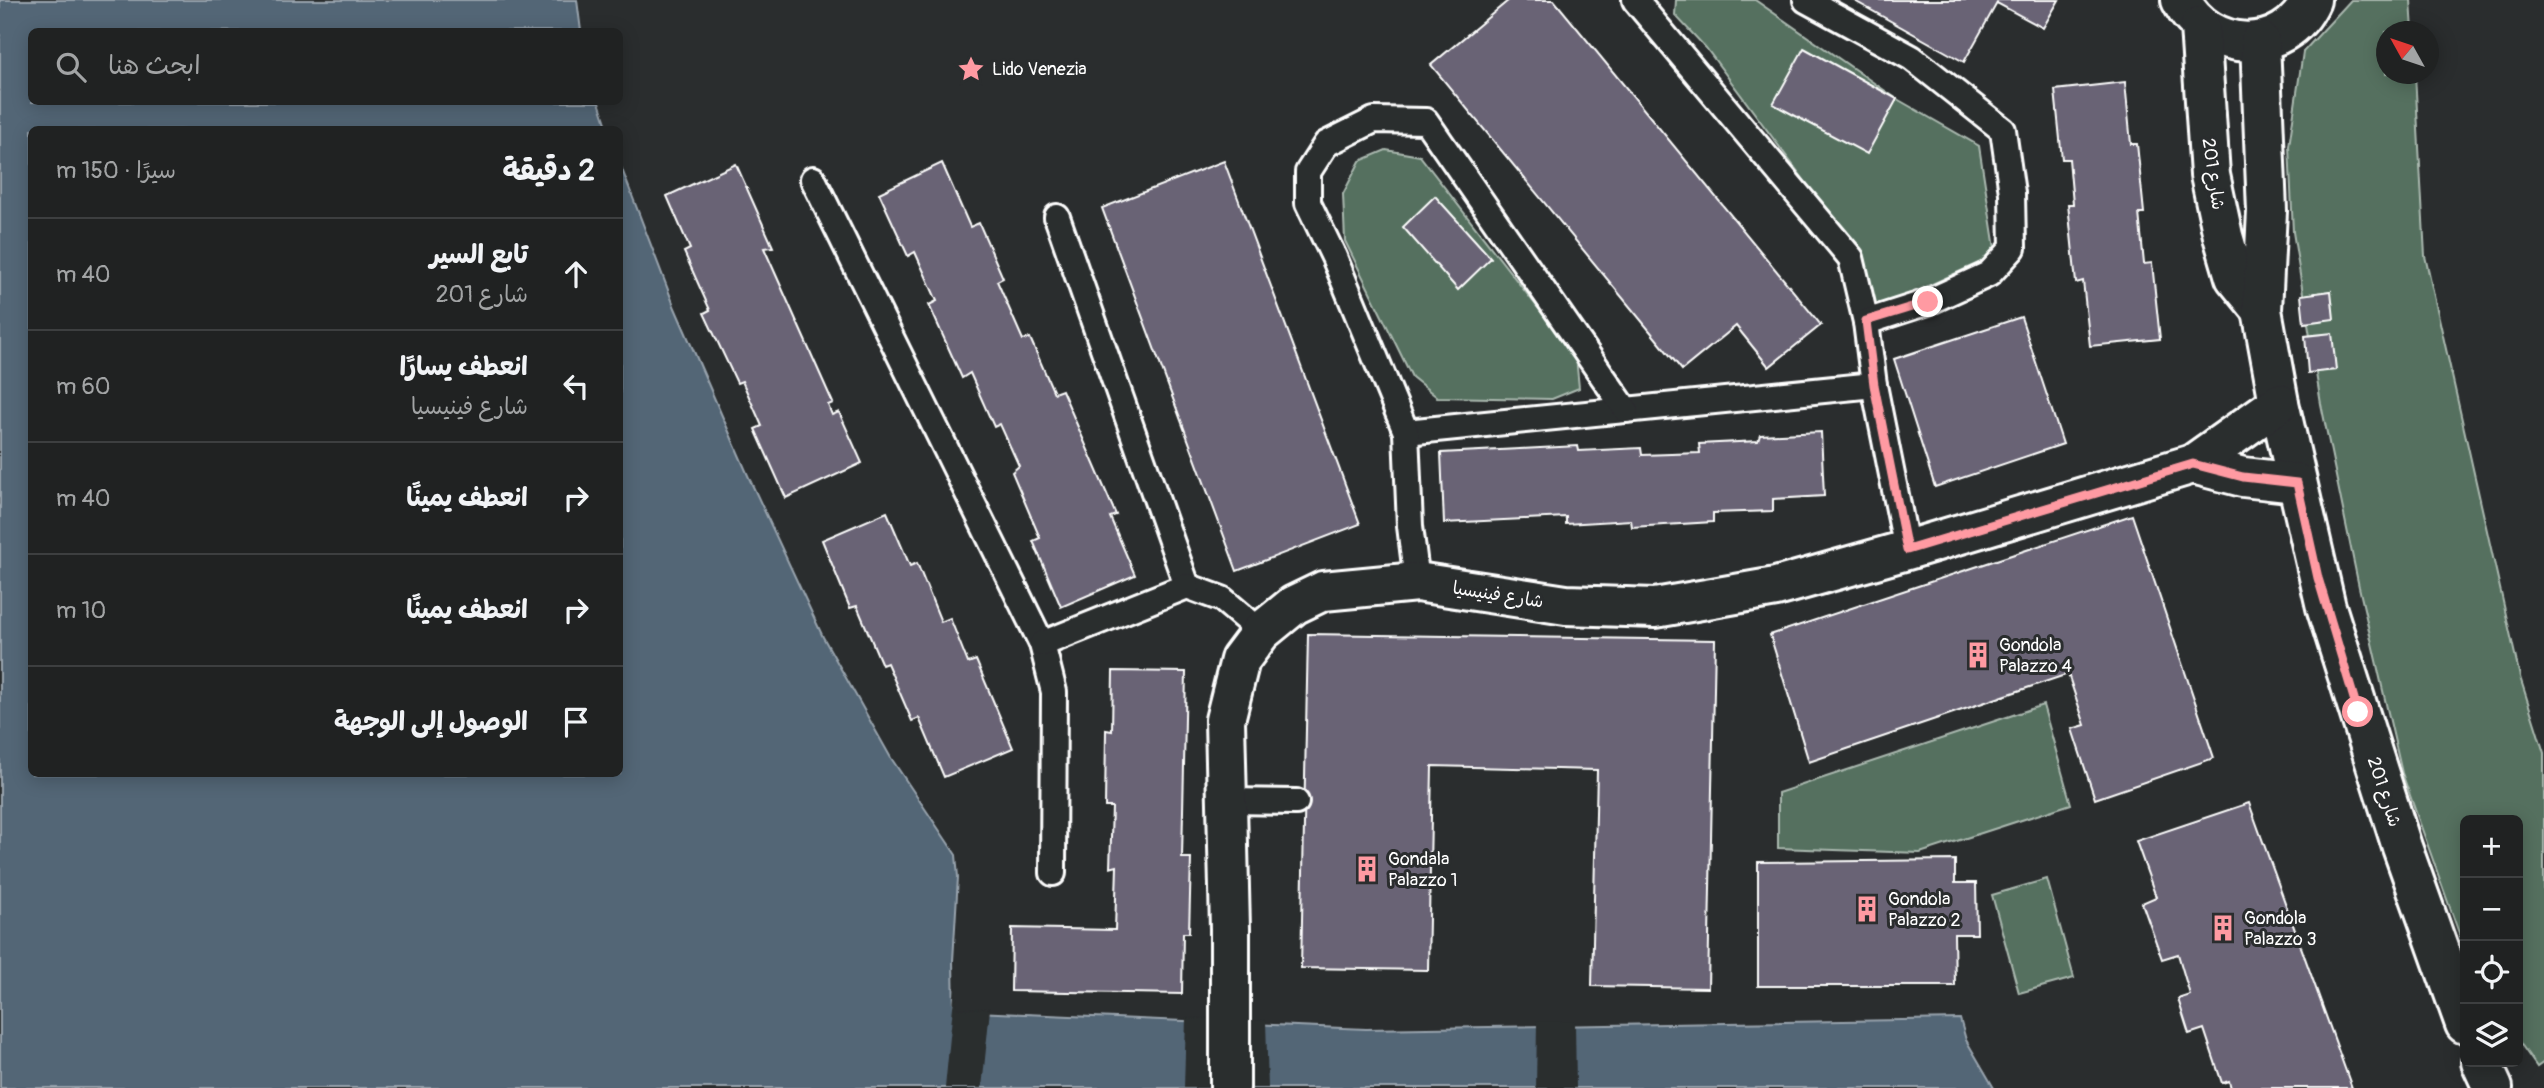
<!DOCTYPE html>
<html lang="ar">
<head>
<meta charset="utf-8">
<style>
  :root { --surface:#202222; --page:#282a2a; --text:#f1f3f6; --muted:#a2a4a5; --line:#3d3f40 }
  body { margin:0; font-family:Pangolin,"Playpen Sans Arabic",sans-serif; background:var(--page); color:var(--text); direction:rtl }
  .controls { position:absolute; right:21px; bottom:21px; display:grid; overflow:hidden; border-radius:10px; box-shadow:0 4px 18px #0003 }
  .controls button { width:63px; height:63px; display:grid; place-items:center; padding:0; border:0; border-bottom:2px solid var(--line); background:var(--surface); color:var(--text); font:35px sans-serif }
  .compass { position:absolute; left:2376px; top:21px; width:63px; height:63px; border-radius:50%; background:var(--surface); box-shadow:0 4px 18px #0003; rotate:310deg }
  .stop { position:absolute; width:21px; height:21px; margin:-16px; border:5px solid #ff9aa2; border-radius:50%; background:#fff }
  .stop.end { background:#ff9aa2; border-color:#fff; box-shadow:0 2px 7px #0008 }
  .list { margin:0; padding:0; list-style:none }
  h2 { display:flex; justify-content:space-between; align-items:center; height:91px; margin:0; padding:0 28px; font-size:30px }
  h2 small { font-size:23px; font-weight:400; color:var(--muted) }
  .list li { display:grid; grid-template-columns:46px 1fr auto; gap:21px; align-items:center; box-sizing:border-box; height:112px; padding:0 28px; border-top:2px solid var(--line) }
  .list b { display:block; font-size:26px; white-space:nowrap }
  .list p { margin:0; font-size:23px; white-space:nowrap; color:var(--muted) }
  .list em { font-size:23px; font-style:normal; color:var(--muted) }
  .icon { flex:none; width:38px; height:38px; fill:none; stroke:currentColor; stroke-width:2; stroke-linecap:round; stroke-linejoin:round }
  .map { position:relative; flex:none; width:2544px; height:1088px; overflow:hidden; direction:ltr }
  .search { position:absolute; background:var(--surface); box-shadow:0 4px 18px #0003; left:28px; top:28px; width:595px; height:77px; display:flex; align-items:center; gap:18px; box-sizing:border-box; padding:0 24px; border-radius:10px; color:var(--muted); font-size:26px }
  .panel { position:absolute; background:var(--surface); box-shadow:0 4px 18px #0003; left:28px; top:126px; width:595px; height:651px; border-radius:10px; direction:rtl }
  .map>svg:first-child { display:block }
</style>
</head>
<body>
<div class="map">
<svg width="2544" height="1088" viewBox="0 0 2544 1088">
  <rect width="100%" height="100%" fill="#2a2d2e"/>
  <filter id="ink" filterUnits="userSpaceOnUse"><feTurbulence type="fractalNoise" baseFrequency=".0143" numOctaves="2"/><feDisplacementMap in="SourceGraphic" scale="14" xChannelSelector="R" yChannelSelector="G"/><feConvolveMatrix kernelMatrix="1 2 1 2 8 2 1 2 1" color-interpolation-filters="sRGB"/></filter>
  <g filter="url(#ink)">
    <g fill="#54705f" stroke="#aab8af" stroke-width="2">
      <polygon points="1676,0 1755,0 1897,99 1979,146 1996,255 1877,309 1859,254 1706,48 1675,15"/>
      <polygon points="2351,0 2411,0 2413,31 2386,32 2386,74 2415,74 2425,256 2520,677 2544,753 2544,1062 2537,1067 2518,1040 2518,820 2465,820 2465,950 2402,773 2359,587 2321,404 2293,232 2289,146 2303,52"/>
      <polygon points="1386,150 1420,156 1576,357 1579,388 1552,399 1437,397 1412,377 1345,241 1343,194 1360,161"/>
      <polygon points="2043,705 2071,804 1920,853 1778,848 1778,793"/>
      <polygon points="2047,879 2074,978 2019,993 1992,895"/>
    </g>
    <polygon fill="#536676" stroke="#98a3ad" stroke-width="2" points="0,0 577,0 581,31 32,32 32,102 599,102 608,129 32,130 32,774 620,774 620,164 675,308 750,480 823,637 891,758 956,855 958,877 953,961 954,1011 1366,1029 1960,1019 1966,1040 1994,1088 0,1088"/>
    <g fill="#2a2d2e">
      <polygon points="955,986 957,1008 990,1009 982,1088 945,1088"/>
      <polygon points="1186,1018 1266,1021 1268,1088 1184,1088"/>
      <polygon points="1537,1022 1575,1022 1576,1088 1536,1088"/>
    </g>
    <g fill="#696374" stroke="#fff" stroke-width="2">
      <polygon points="1509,0 1554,0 1821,325 1769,367 1736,326 1682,370 1431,65"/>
      <polygon points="1853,0 2059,0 2043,28 1997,3 1964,62"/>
      <polygon points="1804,48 1897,99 1867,154 1773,104"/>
      <polygon points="2125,82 2131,144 2137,144 2144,213 2139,213 2144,264 2152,263 2160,339 2090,346 2083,281 2076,283 2068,204 2073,204 2069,159 2062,159 2055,90"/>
      <polygon points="1224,161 1360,524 1237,571 1102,208"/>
      <polygon points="942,163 970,227 979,223 1003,278 997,281 1023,340 1030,338 1054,393 1062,390 1116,515 1110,517 1135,575 1061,607 1033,541 1040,538 1012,472 1019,466 1000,424 994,427 970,373 962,378 929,305 937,301 915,252 908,256 879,193"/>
      <polygon points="736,164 773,247 764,248 833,403 828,405 832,415 839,412 862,463 786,498 755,429 762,426 742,381 737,383 704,313 710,310 684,252 690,249 667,196"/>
      <polygon points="1435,196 1491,258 1458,290 1403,227"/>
      <polygon points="2331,291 2334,319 2304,323 2301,295"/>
      <polygon points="2021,317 2063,444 1935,487 1894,359"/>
      <polygon points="2332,333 2336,370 2308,373 2305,336"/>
      <polygon points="1821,432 1824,496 1773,499 1773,511 1713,513 1713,522 1632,527 1631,520 1566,524 1566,517 1444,523 1441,453 1578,446 1579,451 1641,448 1642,455 1700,453 1699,444 1758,441 1760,435"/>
      <polygon points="887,512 910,566 917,563 941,622 950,618 968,663 976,660 1013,748 944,777 919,718 912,721 887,663 882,665 857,606 850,608 822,540"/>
      <polygon points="2132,515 2214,758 2095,799 2072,729 2085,725 2068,674 1809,762 1770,635"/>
      <polygon points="1308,634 1715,640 1708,988 1592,986 1597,770 1432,766 1428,970 1301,968"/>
      <polygon points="1113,671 1186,672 1182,858 1191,858 1189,933 1183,933 1182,994 1011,991 1012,928 1115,930 1117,866 1110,868 1112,807 1105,807 1106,730 1112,731"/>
      <polygon points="2249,803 2352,1088 2231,1088 2229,1081 2222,1083 2204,1029 2189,1034 2178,999 2190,995 2178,954 2162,959 2142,903 2156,897 2136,841"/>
      <polygon points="1955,860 1955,883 1976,883 1977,934 1954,934 1955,986 1758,986 1758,862"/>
    </g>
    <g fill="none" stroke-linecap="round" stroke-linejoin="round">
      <g stroke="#fff" stroke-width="30">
        <g id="lane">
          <polyline points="1635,0 1851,258 1866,322 1874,385 1907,550"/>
          <polyline points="1806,0 1912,58 2003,130 2012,193 2013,248 1989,274 1928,302 1866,322"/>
          <polyline points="813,179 1042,644 1054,692 1053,873"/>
          <polyline points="1057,217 1187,586 1222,599 1261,632"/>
          <polyline points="1406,432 1874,385"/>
          <polyline points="1417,582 1410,526 1406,432 1334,257 1308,203 1308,172 1326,144 1374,120 1426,121 1626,410"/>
          <polyline points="1042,644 1187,586"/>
          <polyline points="1228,801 1296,802"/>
        </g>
      </g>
      <g stroke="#fff" stroke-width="44">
        <g id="street">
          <path d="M2181,0c27,54 104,57 130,0"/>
          <polyline points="2200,26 2210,175 2223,236 2235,277 2262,310"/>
          <polyline points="2260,41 2267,211 2262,310 2279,403 2326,607 2402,847 2465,1024"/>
          <polyline points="2193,464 2243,477 2297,483"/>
          <polyline points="2481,1062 2493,1088"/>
          <polyline points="1230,1088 1230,929 1225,720 1240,660 1261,632 1294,605 1323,591 1417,582 1566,605 1655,608 1776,587 1907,550 2193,464 2279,403"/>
        </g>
      </g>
      <use href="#lane" stroke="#2a2d2e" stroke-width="24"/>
      <use href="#street" stroke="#2a2d2e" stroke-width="38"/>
    </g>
  </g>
  <g fill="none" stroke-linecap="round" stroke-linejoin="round" filter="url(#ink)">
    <polyline stroke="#ff9aa2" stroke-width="9" points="1928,302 1866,321 1874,385 1907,550 2193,464 2243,477 2297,483 2318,578 2358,712"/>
  </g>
  <defs>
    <g id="sight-bare" transform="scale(2.1)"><path d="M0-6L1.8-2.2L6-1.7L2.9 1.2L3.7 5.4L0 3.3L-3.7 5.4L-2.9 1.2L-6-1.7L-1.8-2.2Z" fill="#ff9aa2" stroke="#2a2d2e" stroke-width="2.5" paint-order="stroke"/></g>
    <g id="building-bare" transform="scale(2.1)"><path d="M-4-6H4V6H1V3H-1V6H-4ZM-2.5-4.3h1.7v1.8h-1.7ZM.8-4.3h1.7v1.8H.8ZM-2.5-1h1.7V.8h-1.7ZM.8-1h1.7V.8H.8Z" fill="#ff9aa2" stroke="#2a2d2e" stroke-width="2.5" paint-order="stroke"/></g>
  </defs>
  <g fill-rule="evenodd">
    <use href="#sight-bare" x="971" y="69"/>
    <use href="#building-bare" x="1978" y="655"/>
    <use href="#building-bare" x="1367" y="869"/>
    <use href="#building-bare" x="1867" y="909"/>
    <use href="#building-bare" x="2223" y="928"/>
  </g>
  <g text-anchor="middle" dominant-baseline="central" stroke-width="6" stroke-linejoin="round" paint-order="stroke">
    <g font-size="18" fill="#fff" stroke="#2a2d2e" text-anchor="start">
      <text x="992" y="69">Lido Venezia</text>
      <text x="1999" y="645">Gondola<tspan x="1999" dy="21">Palazzo 4</tspan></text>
      <text x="1388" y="859">Gondala<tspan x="1388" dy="21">Palazzo 1</tspan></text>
      <text x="1888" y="899">Gondola<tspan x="1888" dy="21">Palazzo 2</tspan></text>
      <text x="2244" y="918">Gondola<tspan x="2244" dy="21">Palazzo 3</tspan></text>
    </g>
    <g font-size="18" fill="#fff" stroke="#2a2d2e">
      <text transform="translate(2213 174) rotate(82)">شارع 201</text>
      <text transform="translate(1498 595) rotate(9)">شارع فينيسيا</text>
      <text transform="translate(2384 792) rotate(72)">شارع 201</text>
    </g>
  </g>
</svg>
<div class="controls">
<button>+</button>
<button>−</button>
<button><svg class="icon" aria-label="locate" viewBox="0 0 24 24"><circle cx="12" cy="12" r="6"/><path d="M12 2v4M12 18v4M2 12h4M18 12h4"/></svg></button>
<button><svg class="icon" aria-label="layers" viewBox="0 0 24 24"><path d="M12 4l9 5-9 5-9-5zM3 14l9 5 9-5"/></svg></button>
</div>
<svg class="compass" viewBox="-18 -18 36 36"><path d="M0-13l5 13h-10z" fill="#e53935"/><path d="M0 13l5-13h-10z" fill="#a2a4a5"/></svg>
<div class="stop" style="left:2358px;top:712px"></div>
<div class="stop end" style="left:1928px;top:302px"></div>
<div class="search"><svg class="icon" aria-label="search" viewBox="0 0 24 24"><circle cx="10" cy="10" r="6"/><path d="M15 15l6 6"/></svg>ابحث هنا</div>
<section class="panel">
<h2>2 دقيقة<small>سيرًا · 150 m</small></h2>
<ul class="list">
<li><svg class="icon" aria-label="ahead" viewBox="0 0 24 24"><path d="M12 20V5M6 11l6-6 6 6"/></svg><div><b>تابع السير</b><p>شارع 201</p></div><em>40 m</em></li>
<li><svg class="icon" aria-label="left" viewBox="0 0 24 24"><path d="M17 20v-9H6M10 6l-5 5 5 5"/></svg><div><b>انعطف يسارًا</b><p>شارع فينيسيا</p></div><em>60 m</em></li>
<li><svg class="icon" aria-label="right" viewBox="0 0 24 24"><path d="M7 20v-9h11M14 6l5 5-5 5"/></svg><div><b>انعطف يمينًا</b></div><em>40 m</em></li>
<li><svg class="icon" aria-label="right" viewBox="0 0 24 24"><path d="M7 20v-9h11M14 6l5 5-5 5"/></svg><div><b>انعطف يمينًا</b></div><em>10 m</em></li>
<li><svg class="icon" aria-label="arrive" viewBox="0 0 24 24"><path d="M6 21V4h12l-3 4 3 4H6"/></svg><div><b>الوصول إلى الوجهة</b></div></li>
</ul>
</section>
</div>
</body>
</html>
